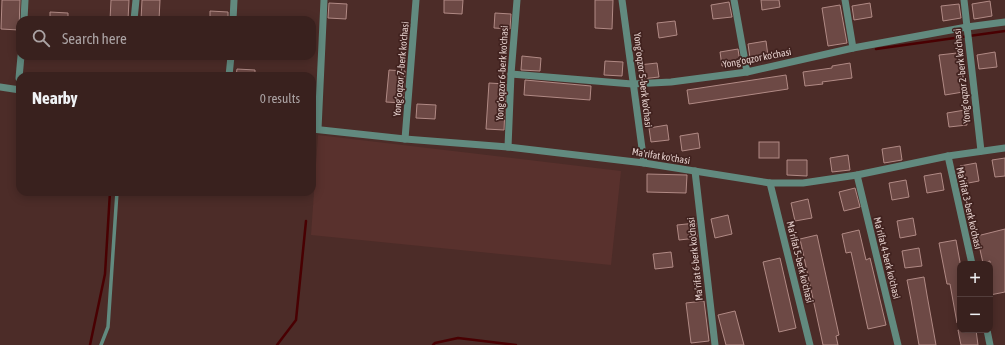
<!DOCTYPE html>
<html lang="en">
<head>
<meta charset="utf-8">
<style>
  :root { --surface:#39211e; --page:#402927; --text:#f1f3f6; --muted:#aba3a4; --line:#533e3c }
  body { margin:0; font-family:"Asap Condensed",sans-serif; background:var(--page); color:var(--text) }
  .controls { position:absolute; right:12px; bottom:12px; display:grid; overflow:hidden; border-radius:8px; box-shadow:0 2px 10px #0003 }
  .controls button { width:36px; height:36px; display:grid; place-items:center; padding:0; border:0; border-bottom:1px solid var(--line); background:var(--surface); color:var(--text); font:20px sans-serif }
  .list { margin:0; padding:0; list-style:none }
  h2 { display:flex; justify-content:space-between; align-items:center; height:52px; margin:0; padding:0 16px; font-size:17px }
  h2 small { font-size:13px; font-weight:400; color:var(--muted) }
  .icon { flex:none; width:22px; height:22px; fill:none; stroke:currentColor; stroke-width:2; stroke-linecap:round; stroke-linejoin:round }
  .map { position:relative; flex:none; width:1005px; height:345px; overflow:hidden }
  .search { position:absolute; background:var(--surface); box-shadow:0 2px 10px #0003; left:16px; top:16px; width:300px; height:44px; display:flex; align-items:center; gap:10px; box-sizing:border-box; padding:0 14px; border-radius:12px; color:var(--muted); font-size:15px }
  .panel { position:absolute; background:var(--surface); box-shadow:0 2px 10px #0003; left:16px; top:72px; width:300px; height:124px; border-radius:12px }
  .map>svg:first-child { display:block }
</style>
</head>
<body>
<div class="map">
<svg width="1005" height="345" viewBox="0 0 1005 345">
  <rect width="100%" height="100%" fill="#4c2c28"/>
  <polygon fill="#59312d" points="318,135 621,171 611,265 311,235"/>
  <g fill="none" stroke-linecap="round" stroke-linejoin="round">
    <g stroke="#490002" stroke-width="2.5">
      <polyline points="876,49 1005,31"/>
      <polyline points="90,345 105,274 110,192"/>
      <polyline points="277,345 296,320 306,221"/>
      <polyline points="433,345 435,343 458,338 516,345"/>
    </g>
  </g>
  <g fill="#6d4945" stroke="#b18a85">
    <polygon points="2,0 20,0 19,30 1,29"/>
    <polygon points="111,0 129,0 128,20 110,20"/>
    <polygon points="142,0 160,0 159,20 141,20"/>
    <polygon points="444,0 463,0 462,14 444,13"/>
    <polygon points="595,0 613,0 612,29 595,28"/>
    <polygon points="761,0 779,0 780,7 762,10"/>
    <polygon points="990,1 992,16 974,19 972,4"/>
    <polygon points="729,2 732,17 713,19 711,5"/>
    <polygon points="329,3 347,4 346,19 328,18"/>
    <polygon points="870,3 872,17 854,20 852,6"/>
    <polygon points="959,4 961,18 943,21 941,6"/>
    <polygon points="840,5 847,43 828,46 822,8"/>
    <polygon points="210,11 228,12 228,20 210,20"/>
    <polygon points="50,12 68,13 68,20 50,20"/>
    <polygon points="495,13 511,14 510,29 494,28"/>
    <polygon points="675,21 677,35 659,38 657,23"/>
    <polygon points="766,41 768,56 750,58 748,44"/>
    <polygon points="738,49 740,63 722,66 720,52"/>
    <polygon points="995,52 997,67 979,69 977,55"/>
    <polygon points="957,53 963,92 945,95 939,55"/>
    <polygon points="522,56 541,58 540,71 521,70"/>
    <polygon points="605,61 623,62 622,76 604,75"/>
    <polygon points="657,63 659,77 641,79 639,65"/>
    <polygon points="850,63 852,78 822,82 823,84 805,86 803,72 832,68 832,66"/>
    <polygon points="237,69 255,70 255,76 236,76"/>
    <polygon points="389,70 405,71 403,103 386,102"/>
    <polygon points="786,75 788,89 689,104 687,90"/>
    <polygon points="525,80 591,86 590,100 524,95"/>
    <polygon points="489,83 506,84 504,130 486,129"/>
    <polygon points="417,104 436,105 435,119 416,118"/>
    <polygon points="965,110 967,125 949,127 947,113"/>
    <polygon points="667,125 669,140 651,142 649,128"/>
    <polygon points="698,133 700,148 682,151 680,136"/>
    <rect x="759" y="142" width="20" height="16"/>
    <polygon points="900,146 902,160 884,163 882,149"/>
    <polygon points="848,155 850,170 832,172 830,158"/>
    <polygon points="1005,158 1005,176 995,177 992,160"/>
    <polygon points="787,160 807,160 807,176 787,175"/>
    <polygon points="976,163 979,181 963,184 960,166"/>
    <polygon points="941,173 944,190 927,193 924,176"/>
    <polygon points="647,174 687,175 686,193 647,192"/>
    <polygon points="906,180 909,197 892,200 889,183"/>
    <polygon points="855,188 860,207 844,211 839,192"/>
    <polygon points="808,199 812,218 795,221 791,203"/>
    <polygon points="728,215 732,234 715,238 711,219"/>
    <polygon points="913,218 916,235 900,238 897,221"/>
    <polygon points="696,223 697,238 679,240 677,225"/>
    <polygon points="1005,229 1005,292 990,295 990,261 983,263 977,236"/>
    <polygon points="859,230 866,260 870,258 886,325 868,329 851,252 846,253 842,234"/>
    <polygon points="817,235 839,335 836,336 838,345 823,345 800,239"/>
    <polygon points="956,240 960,262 960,322 957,323 950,284 947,284 939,243"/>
    <polygon points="919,248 922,266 905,268 902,251"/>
    <polygon points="671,252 673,267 655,269 653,254"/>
    <polygon points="780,258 796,328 779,332 763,262"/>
    <polygon points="924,277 927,295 936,345 919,345 911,300 907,280"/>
    <polygon points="704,301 709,341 691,343 686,303"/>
    <polygon points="735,311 744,345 726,345 718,315"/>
    <polygon points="958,330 976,330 978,345 961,345"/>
  </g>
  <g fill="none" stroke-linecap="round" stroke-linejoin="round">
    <polyline stroke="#628a7f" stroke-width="3.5" points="101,345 108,327 117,192"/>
    <g stroke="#628a7f" stroke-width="7">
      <polyline points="622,0 644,163"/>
      <polyline points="734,0 747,72"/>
      <polyline points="845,0 853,48"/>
      <polyline points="964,0 981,151"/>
      <polyline points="24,20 25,0"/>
      <polyline points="134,20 136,0"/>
      <polyline points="233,20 234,0"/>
      <polyline points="511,74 632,84 671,82 747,72 853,48 967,27 1005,22"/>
      <polyline points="229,76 231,56"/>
      <polyline points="19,78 21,56"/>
      <polyline points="0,87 20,90"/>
      <polyline points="312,129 405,139 508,147 644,163 770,183 803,183 857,175 948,156 1005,148"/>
      <polyline points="318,129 324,0"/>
      <polyline points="405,139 416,0"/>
      <polyline points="508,147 511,74 517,0"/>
      <polyline points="948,156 972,264"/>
      <polyline points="695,171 715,345"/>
      <polyline points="857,175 898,345"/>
      <polyline points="770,183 810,345"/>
      <polyline points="987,330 990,345"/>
    </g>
  </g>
  <g text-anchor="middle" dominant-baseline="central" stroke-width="3.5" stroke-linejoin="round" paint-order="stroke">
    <g font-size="10" fill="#e3cecb" stroke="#41221f">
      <text transform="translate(757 58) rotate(-11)">Yong'oqzor ko'chasi</text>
      <text transform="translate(401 69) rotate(-85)">Yong‘oqzor 7-berk ko'chasi</text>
      <text transform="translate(502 73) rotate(-87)">Yong‘oqzor 6-berk ko'chasi</text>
      <text transform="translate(962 76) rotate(-96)">Yong‘oqzor 2-berk ko'chasi</text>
      <text transform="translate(643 80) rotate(83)">Yong‘oqzor 5-berk ko'chasi</text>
      <text transform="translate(661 156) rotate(9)">Ma'rifat ko'chasi</text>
      <text transform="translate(969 208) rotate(77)">Ma’rifat 3-berk ko'chasi</text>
      <text transform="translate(887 258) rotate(76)">Ma’rifat 4-berk ko'chasi</text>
      <text transform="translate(695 259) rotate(-96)">Ma’rifat 6-berk ko'chasi</text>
      <text transform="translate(800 262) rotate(76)">Ma’rifat 5-berk ko'chasi</text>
    </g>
  </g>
</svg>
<div class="controls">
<button>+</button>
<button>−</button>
</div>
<div class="search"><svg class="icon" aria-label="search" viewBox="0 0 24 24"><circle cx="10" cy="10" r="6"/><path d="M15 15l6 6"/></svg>Search here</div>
<section class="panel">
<h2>Nearby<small>0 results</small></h2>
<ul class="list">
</ul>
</section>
</div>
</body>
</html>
